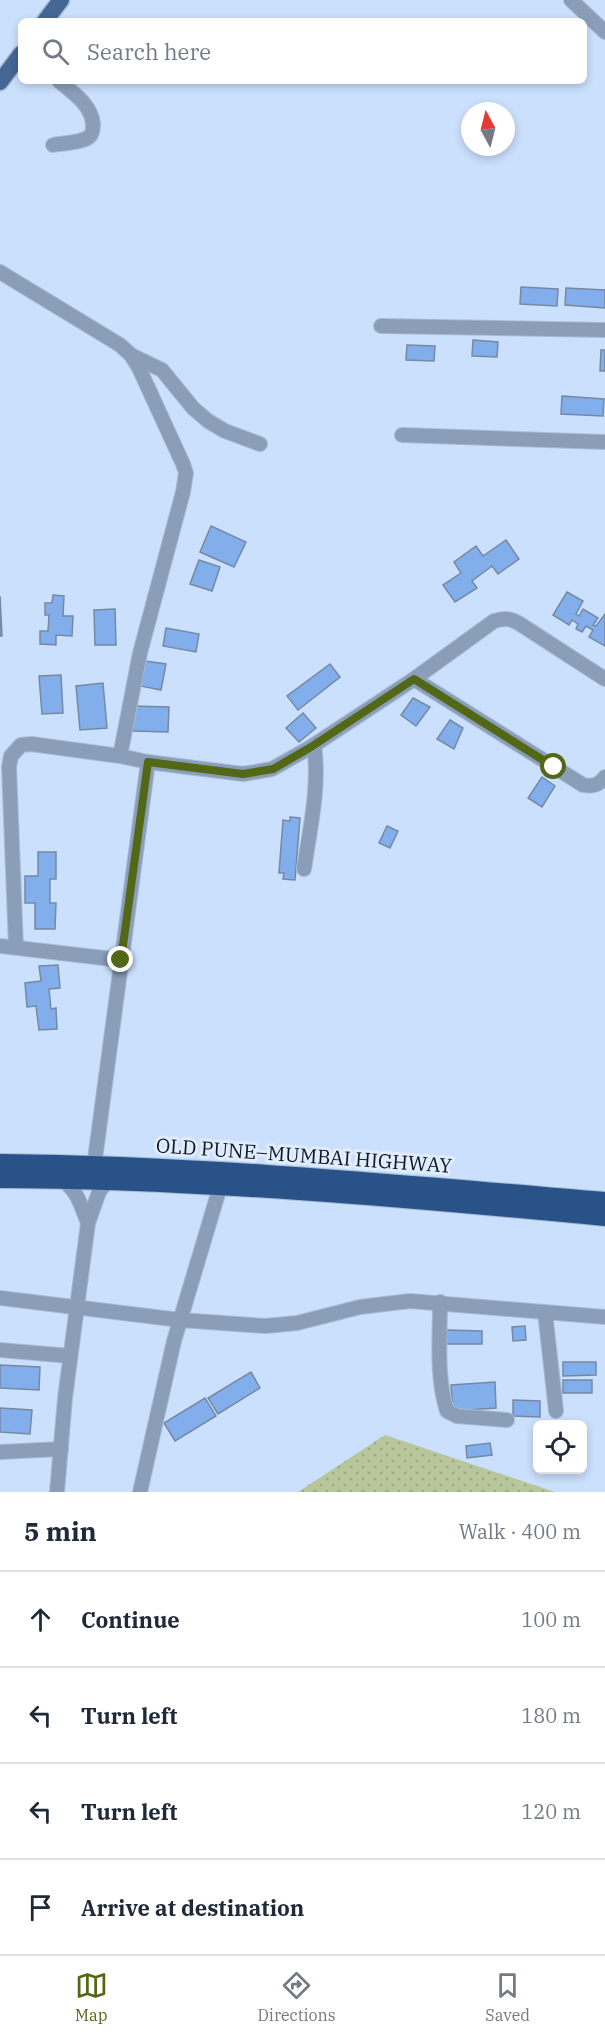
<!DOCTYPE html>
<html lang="en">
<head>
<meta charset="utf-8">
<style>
  :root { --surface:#fff; --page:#f2f2f3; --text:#1f2937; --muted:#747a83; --line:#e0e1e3; --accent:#536816 }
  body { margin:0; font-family:"IBM Plex Serif",serif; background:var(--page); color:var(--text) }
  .controls { position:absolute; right:18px; bottom:18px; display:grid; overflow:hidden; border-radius:9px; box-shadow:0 3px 9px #0003 }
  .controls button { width:54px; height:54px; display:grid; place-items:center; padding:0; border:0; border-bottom:2px solid var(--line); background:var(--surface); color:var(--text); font:30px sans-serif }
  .compass { position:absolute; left:461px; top:102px; width:54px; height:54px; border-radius:50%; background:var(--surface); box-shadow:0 3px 9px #0003; rotate:353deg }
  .stop { position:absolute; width:18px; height:18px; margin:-14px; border:4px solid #536816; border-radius:50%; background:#fff }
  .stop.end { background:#536816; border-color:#fff; box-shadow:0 2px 6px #0008 }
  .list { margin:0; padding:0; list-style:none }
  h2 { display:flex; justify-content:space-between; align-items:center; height:78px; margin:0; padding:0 24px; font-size:26px }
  h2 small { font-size:20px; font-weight:400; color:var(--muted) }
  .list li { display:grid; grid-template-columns:39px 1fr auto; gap:18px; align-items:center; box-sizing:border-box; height:96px; padding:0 24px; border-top:2px solid var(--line) }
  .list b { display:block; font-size:22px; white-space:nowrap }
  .list em { font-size:20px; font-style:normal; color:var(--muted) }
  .icon { flex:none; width:33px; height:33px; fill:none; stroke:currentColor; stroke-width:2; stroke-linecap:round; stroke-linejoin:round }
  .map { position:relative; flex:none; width:605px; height:1492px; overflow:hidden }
  .search { position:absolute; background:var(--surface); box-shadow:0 3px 9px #0003; left:18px; right:18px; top:18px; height:66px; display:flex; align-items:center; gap:15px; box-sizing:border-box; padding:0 21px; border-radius:9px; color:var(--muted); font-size:22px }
  .sheet { height:462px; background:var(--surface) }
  nav { display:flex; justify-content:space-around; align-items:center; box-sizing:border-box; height:84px; border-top:2px solid var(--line); background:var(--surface); font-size:16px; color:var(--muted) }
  nav a { display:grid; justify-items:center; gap:3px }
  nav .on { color:var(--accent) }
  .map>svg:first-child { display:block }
</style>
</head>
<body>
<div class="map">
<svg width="605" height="1492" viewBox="0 0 605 1492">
  <defs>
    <pattern id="grass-dots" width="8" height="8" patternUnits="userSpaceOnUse" patternTransform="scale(1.5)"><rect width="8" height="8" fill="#b7c69b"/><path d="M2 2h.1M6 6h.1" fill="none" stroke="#9ca985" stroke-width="1.8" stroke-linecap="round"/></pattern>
  </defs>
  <rect width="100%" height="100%" fill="#cbe0fd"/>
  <polygon fill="url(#grass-dots)" points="385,1435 555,1492 298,1492"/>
  <g fill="#82afec" stroke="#7689a3" stroke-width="1.5">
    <polygon points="521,287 558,289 557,306 520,304"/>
    <polygon points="566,288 605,290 605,308 565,305"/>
    <polygon points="473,340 498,342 497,357 472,356"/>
    <polygon points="407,345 435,346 434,361 406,360"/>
    <polygon points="601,350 605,350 605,371 600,371"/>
    <polygon points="562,396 604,399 603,416 561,414"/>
    <polygon points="211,526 246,542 234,567 200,552"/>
    <polygon points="506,540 519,559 498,574 492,566 472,581 477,588 455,602 443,585 461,573 454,562 476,546 483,556"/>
    <polygon points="199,560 220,567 212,591 190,584"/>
    <polygon points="567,592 583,601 576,614 579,616 583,609 598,618 593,625 596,626 605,614 605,646 589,637 593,630 586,626 582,632 576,629 578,624 572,620 569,625 553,615"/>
    <polygon points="53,595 64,596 63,616 73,616 72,636 56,635 56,645 40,644 40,631 48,631 49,615 45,615 45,603 52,603"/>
    <polygon points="0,596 2,636 0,636"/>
    <polygon points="115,609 116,645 95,645 94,610"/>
    <polygon points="166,628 199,634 196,652 163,646"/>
    <polygon points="145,661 166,664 161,690 141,686"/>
    <polygon points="330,664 340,677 298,710 287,696"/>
    <polygon points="61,675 63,713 42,714 39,676"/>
    <polygon points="103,683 107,728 80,730 76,686"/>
    <polygon points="413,698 430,707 416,726 401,715"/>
    <polygon points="133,706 169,707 168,732 133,731"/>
    <polygon points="303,713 316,728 299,742 286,728"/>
    <polygon points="450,720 463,728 454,749 437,739"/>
    <polygon points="542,777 555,786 542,807 528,798"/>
    <polygon points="290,817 300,818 295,880 283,879 284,873 279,873 283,820 290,821"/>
    <polygon points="387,826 398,831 390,848 379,843"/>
    <polygon points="38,852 56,852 56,879 50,879 50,903 56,903 55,929 35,929 35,903 25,903 25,876 38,876"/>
    <polygon points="58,965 60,988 49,989 51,1009 56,1008 57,1029 39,1030 36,1006 27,1007 25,983 41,981 39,966"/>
    <polygon points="525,1326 526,1340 513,1341 512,1327"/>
    <polygon points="447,1330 482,1331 482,1344 446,1344"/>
    <polygon points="563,1362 596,1362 596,1375 563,1376"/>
    <polygon points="0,1365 40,1367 39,1390 0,1388"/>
    <polygon points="251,1372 260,1388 218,1414 208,1398"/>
    <rect x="563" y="1380" width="29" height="13"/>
    <polygon points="495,1382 496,1408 453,1411 451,1385"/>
    <polygon points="205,1398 216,1416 175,1441 164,1423"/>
    <polygon points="513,1400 540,1401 540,1417 513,1416"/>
    <polygon points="0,1408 32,1410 30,1434 0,1432"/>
    <polygon points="490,1443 492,1455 467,1458 466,1446"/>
  </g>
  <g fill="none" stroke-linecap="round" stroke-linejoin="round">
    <g stroke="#a9bbd5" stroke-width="16">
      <g id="minor">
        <polyline points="571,0 605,32"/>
        <path d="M53,145c10,-2 28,-2 36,-8 4,-3 4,-9 4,-13 -2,-20 -20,-31 -34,-43"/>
        <polyline points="0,272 120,345 131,355 139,368 183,464 186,473 183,492 140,653 120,756 148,762 93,1174"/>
        <polyline points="381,326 605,330"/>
        <polyline points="131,355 162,370 193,408 208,421 225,431 260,444"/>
        <polyline points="402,435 605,442"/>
        <path d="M414,679l169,106c10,2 16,0 22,-8"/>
        <path d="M148,762l95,12 29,-5 39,-22 103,-68 80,-58c11,-3 17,-3 26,3l85,55"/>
        <path d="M304,869c6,-41 16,-83 10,-124"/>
        <polyline points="0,946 121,960"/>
        <polyline points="16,947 9,767 11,756 21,745 31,744 120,756"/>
        <path d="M60,1179c17,9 21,27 28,44"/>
        <polyline points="0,1298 180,1320 265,1326 297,1323 360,1307 410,1301 605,1317"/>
        <path d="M440,1302c0,36 -4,75 7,109l10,5 50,4"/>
        <polyline points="545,1312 556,1411"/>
        <polyline points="0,1350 70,1356"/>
        <polyline points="0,1452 61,1449"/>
        <polyline points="57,1492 65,1398 88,1223 99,1192 108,1180"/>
        <polyline points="140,1492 174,1341 220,1187"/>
      </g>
    </g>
    <g stroke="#a9bbd5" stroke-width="19">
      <g id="major">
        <polyline points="45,21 61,0"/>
        <polyline points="0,82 21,54"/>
      </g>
    </g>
    <g stroke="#a9bbd5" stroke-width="20">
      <g id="highway">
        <path d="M0,1163c202,2 403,21 605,38"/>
        <path d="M0,1179c202,1 404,19 605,38"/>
      </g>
    </g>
    <use href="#minor" stroke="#8a9eb9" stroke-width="14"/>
    <use href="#major" stroke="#446796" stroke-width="16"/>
    <use href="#highway" stroke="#295289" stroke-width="18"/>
  </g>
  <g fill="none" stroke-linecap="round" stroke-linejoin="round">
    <polyline stroke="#536816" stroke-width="8" points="121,960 148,762 243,774 273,769 311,747 414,679 554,767"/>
  </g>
  <g text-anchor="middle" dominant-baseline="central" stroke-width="6" stroke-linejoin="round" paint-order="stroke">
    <g font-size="20" fill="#0e151f" stroke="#e0edfe">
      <text transform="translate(304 1155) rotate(4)">OLD PUNE–MUMBAI HIGHWAY</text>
    </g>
  </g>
</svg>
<div class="controls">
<button><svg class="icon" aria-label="locate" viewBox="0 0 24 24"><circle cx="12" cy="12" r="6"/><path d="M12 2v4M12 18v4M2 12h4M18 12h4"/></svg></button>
</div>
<svg class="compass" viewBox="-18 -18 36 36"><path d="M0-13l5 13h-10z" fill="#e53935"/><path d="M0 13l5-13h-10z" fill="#747a83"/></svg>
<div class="stop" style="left:554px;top:767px"></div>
<div class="stop end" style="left:121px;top:960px"></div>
<div class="search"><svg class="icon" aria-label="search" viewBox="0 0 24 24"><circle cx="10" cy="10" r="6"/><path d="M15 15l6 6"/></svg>Search here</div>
</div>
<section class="sheet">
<h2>5 min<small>Walk · 400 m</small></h2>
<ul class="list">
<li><svg class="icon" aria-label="ahead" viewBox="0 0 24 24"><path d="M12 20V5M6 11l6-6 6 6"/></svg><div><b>Continue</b></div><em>100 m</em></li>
<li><svg class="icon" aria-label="left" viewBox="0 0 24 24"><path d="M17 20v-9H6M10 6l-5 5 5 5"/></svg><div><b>Turn left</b></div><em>180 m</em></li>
<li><svg class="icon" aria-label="left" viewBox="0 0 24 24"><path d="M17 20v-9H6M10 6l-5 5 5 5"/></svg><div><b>Turn left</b></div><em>120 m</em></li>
<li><svg class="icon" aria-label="arrive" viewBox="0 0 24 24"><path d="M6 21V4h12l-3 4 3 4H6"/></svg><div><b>Arrive at destination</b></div></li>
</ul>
</section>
<nav>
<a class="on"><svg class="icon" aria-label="map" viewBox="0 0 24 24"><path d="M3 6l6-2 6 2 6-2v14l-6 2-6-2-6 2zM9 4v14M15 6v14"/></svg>Map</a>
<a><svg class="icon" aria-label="directions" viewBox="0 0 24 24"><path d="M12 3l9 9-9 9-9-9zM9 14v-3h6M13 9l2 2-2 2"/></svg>Directions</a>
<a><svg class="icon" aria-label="saved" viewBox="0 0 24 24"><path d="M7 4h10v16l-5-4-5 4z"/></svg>Saved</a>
</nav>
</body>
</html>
